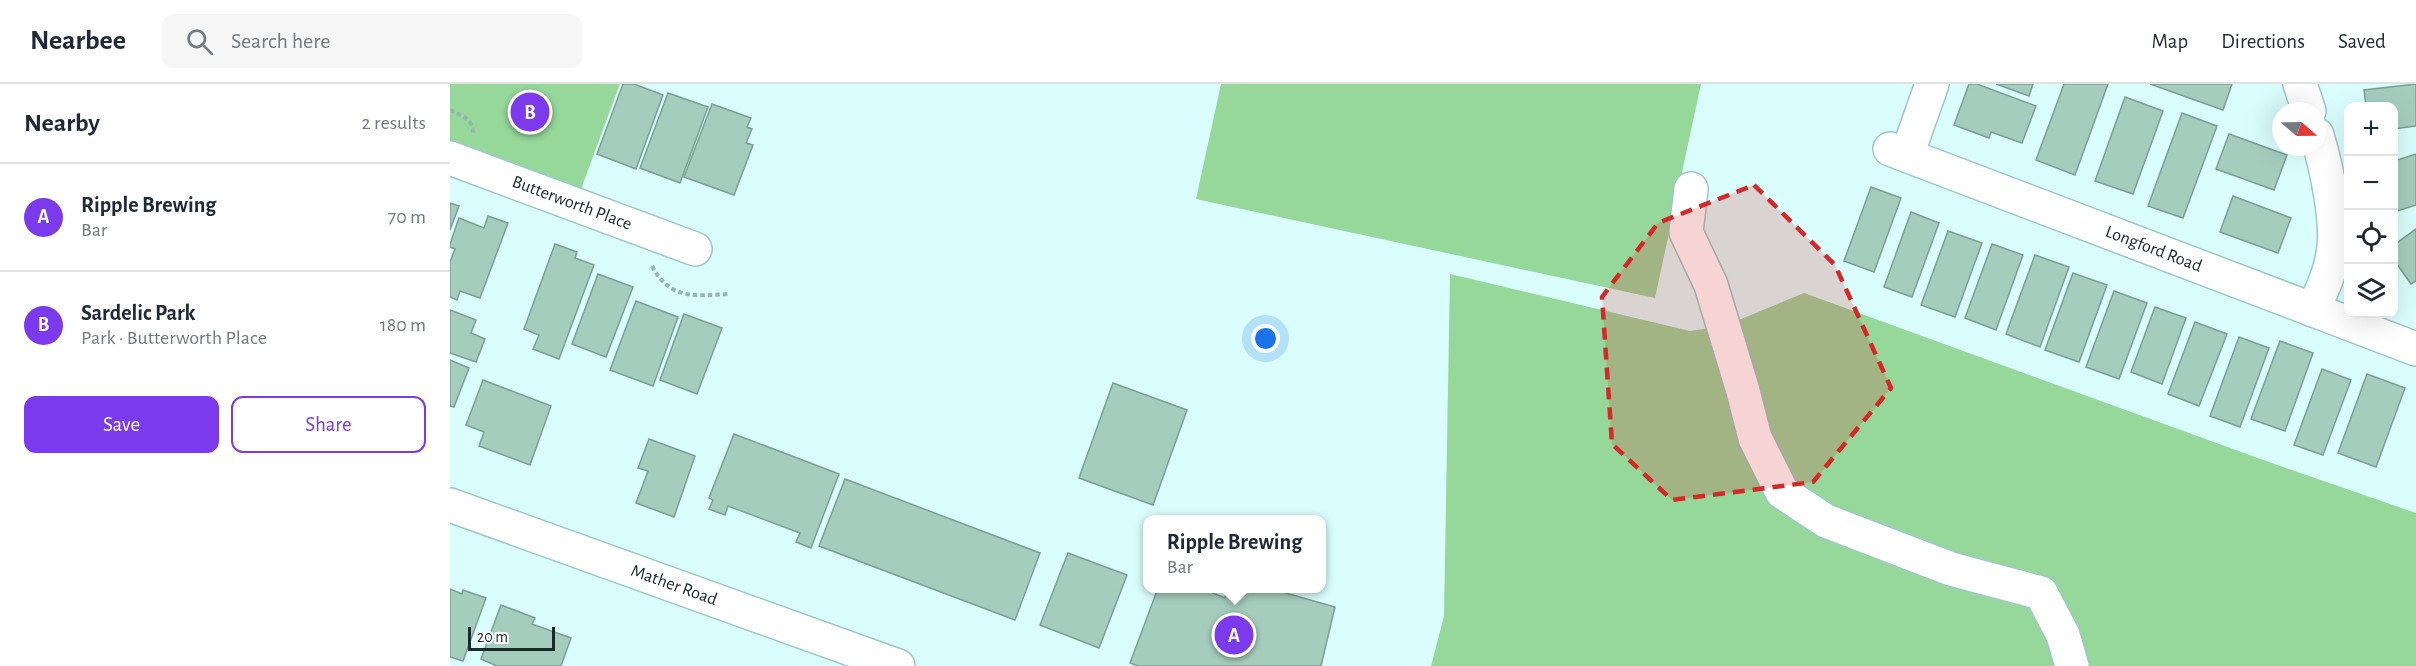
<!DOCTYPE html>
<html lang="en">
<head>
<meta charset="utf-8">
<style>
  :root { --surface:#fff; --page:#f6f6f7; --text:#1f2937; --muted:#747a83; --line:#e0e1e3; --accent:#7c3aed }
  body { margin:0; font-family:"Alegreya Sans",sans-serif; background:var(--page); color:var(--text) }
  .controls { position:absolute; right:18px; top:18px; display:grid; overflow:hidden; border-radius:12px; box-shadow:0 6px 24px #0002 }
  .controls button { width:54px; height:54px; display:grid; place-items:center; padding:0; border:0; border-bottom:2px solid var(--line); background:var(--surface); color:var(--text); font:30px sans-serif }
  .compass { position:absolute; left:1822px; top:18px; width:54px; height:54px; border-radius:50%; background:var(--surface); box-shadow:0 6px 24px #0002; rotate:110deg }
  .scale { position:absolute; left:18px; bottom:15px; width:87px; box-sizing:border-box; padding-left:6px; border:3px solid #182a29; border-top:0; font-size:16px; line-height:21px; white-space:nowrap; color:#182a29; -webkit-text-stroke:4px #fff; paint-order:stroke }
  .you { position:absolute; left:816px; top:255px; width:21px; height:21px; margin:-15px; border:4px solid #fff; border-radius:50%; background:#1a73e8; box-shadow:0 0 0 9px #1a73e833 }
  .badge { display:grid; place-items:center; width:39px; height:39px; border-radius:50%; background:var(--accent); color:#fff; font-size:20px; font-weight:700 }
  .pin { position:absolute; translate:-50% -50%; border:3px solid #fff; box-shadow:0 2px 6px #0006 }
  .popup { position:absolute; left:693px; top:431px; width:183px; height:78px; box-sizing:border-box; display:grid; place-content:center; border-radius:12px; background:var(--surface); filter:drop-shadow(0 2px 4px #0005); font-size:20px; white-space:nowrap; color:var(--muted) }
  .popup b { font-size:22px; color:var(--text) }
  .popup::after { content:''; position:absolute; left:50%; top:100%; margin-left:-12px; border:12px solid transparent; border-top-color:var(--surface) }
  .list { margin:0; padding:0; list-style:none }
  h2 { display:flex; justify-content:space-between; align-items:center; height:78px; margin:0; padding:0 24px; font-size:26px }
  h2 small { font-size:20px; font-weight:400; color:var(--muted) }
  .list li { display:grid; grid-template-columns:39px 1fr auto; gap:18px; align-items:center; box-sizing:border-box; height:108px; padding:0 24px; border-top:2px solid var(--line) }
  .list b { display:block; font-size:22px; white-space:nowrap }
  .list p { margin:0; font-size:20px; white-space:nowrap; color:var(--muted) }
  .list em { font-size:20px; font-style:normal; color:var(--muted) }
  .actions { display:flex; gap:12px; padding:18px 24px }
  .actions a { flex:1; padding:14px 0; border:2px solid var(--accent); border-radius:12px; text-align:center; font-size:21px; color:var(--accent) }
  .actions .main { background:var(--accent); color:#fff }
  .icon { flex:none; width:33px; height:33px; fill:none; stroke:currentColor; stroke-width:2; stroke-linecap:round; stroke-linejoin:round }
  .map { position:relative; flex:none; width:1966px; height:582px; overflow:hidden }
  header { display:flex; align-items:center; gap:36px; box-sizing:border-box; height:84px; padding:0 30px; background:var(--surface); border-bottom:2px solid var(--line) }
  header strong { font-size:28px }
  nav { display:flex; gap:33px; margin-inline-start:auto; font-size:21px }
  .search { width:420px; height:54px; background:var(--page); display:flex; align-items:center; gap:15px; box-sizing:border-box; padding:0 21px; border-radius:12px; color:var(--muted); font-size:22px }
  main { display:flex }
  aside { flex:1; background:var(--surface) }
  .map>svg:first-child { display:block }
</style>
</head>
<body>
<header>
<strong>Nearbee</strong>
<div class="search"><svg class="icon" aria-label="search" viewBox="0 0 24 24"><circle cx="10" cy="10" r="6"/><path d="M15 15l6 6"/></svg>Search here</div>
<nav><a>Map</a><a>Directions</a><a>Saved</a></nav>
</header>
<main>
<aside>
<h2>Nearby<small>2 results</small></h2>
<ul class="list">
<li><span class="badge">A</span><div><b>Ripple Brewing</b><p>Bar</p></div><em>70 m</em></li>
<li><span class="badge">B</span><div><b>Sardelic Park</b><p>Park · Butterworth Place</p></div><em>180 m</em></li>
</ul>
<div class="actions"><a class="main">Save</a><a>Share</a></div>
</aside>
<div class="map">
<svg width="1966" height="582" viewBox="0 0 1966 582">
  <rect width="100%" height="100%" fill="#dafefd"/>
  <g fill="#95d89a">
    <polygon points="0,0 170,0 131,105 0,56"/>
    <polygon points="771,0 1251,0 1205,214 746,115"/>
    <polygon points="1000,190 1240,247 1274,242 1354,209 1816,377 1966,429 1966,582 981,582 994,532"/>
  </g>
  <g fill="#a5cdbe" stroke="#7aa092" stroke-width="1.5">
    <polygon points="173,0 184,0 213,11 186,85 147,70"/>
    <polygon points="1519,0 1527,0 1586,22 1572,59 1541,48 1539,54 1504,41"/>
    <polygon points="1546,0 1583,0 1579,12"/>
    <polygon points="1614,0 1658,0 1625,91 1586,76"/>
    <polygon points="1700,0 1782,0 1773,26"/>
    <polygon points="1966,0 1966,42 1944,45 1944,22 1916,22 1914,6"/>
    <polygon points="218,9 258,23 230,99 190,84"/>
    <polygon points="1675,13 1713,27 1683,110 1645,97"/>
    <polygon points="262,20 301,34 297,43 302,45 296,59 303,61 284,111 234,93"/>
    <polygon points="1732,29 1767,42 1733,134 1698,122"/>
    <polygon points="1779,50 1837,71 1824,106 1766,85"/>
    <polygon points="1966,70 1966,121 1944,128 1944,77"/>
    <polygon points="1421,103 1451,114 1424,188 1394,177"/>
    <polygon points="1783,112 1841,134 1828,169 1770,148"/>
    <polygon points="0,119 9,122 0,146"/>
    <polygon points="1461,128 1489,139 1462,213 1434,203"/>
    <polygon points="38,132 58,139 30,214 10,207 7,216 0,213 0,178 5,165 0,163 0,160 9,134 34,144"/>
    <polygon points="1966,145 1966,197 1961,200 1944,176 1944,161"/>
    <polygon points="1498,147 1532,159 1505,233 1471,221"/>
    <polygon points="105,160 127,168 125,174 144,181 109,275 83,265 89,251 74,245"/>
    <polygon points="1542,160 1573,171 1546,246 1515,234"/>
    <polygon points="1585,171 1619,183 1590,263 1556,250"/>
    <polygon points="1623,189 1657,201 1629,278 1595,266"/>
    <polygon points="148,190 183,203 156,273 122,260"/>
    <polygon points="1664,207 1697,219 1669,295 1636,283"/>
    <polygon points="186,217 228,233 203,302 160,286"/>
    <polygon points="1705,223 1736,234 1712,300 1681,288"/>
    <polygon points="0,226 26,236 21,249 35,255 26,278 0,269"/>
    <polygon points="234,230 272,244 247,310 210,296"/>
    <polygon points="1745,238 1777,250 1749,322 1718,310"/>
    <polygon points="1789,253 1819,264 1790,343 1760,332"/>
    <polygon points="1830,257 1863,269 1835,347 1801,335"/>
    <polygon points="0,276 19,284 4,323 0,322"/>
    <polygon points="1872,285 1901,296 1873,371 1844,361"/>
    <polygon points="1917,290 1955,304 1926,383 1888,369"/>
    <polygon points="33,296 101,322 80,381 29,362 34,348 16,341"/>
    <polygon points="663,299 737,326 703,421 629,394"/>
    <polygon points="284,350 389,390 361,464 346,458 350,449 278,422 275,431 259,425 263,416 259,414"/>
    <polygon points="199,355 245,372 224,433 186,419 198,387 188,384"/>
    <polygon points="395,395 590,469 565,536 369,462"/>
    <polygon points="618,469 677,491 649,564 590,541"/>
    <polygon points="708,504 751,504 775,514 777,504 818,504 885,523 871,582 688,582 680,579"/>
    <polygon points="0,505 12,510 13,506 36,514 13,577 0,573"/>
    <polygon points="51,521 85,534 82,540 121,554 111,582 47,582 31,575"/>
  </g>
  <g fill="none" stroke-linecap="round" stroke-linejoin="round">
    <g stroke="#9dc8c8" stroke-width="36">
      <g id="minor">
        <polyline points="1850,0 1859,27"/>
        <path id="s1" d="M1440,65l526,200"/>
        <polyline points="1457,71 1482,0"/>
        <path id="s2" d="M0,74l245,91"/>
        <polyline points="1241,105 1236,148 1261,201 1293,307 1305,354 1332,408 1376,437 1501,485 1591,509 1613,551 1622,582"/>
        <path d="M1863,226c8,-18 17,-36 20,-56 6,-31 -7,-88 -16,-119"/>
        <path id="s3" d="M0,421l448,161"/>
      </g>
    </g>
    <g stroke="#96b4b3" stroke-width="4" stroke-dasharray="4.5 3" stroke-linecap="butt">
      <path d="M0,26c12,6 24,9 23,25"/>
      <path d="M202,182c18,34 43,30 77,28"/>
    </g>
    <use href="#minor" stroke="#fff" stroke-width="33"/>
  </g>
  <path fill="#d62828" fill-opacity="0.2" stroke="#d62828" stroke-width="4.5" stroke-dasharray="12 8" stroke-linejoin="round" d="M1304,101l81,80 56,123 -78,94 -141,18 -60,-56 -10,-147 56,-74z"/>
  <g text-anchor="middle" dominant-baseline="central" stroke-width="4.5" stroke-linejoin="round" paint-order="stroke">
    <g font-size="18" fill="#182a29" stroke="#fff">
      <text stroke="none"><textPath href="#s2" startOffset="130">Butterworth Place</textPath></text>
      <text stroke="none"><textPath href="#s1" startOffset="282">Longford Road</textPath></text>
      <text stroke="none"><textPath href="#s3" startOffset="238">Mather Road</textPath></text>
    </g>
  </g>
</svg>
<div class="controls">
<button>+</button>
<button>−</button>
<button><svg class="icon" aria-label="locate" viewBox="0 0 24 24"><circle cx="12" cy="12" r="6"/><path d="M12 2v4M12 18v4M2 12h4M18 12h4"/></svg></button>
<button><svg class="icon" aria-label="layers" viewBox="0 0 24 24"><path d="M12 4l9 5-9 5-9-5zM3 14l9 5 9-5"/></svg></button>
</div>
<svg class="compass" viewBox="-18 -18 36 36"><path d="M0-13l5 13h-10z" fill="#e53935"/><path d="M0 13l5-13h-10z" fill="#747a83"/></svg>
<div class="scale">20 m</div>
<div class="you"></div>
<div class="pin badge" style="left:784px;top:551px">A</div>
<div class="popup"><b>Ripple Brewing</b>Bar</div>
<div class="pin badge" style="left:80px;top:28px">B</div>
</div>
</main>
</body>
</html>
